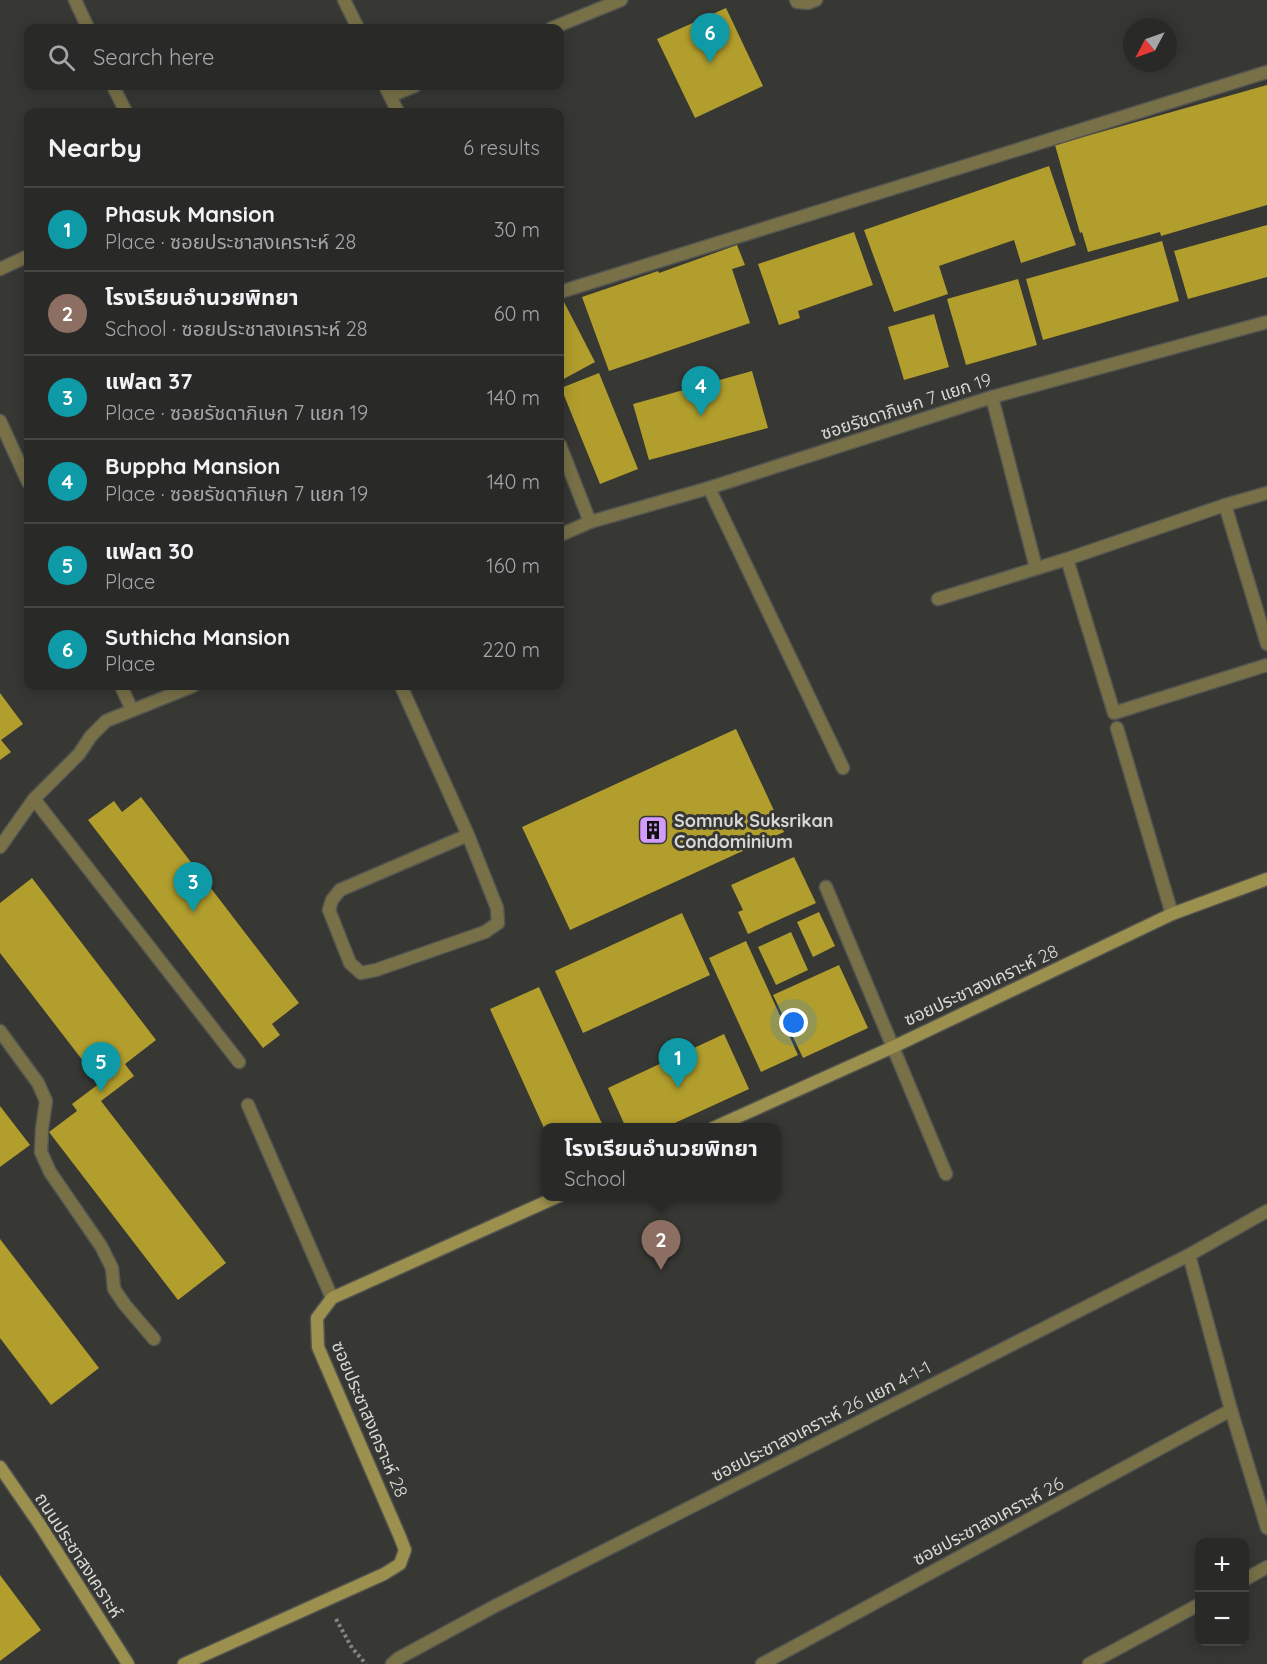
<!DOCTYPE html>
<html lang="en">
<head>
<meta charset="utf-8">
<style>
  :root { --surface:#292927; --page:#353533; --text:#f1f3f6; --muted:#a5a6a7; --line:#454544; --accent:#d29cfd }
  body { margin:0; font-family:Quicksand,"Noto Sans Thai",sans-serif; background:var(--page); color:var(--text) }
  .controls { position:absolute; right:18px; bottom:18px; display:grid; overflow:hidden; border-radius:12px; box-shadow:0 3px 15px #0003 }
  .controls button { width:54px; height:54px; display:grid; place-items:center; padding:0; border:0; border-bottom:2px solid var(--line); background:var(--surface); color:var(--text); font:30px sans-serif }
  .compass { position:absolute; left:1123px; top:18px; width:54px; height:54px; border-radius:50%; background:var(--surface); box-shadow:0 3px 15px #0003; rotate:229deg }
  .you { position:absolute; left:794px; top:1023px; width:21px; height:21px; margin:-15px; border:4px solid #fff; border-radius:50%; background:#1a73e8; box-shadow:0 0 0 9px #1a73e833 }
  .badge { display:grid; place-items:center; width:39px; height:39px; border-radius:50%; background:var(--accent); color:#fff; font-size:20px; font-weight:700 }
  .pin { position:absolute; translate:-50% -50px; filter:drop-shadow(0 2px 3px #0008) }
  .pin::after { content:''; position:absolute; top:32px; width:21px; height:18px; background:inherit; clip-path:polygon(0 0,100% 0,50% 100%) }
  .popup { position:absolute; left:541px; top:1123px; width:240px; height:78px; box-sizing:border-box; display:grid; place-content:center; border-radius:12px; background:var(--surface); filter:drop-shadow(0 2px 4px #0005); font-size:20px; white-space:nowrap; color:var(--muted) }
  .popup b { font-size:22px; color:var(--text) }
  .popup::after { content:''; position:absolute; left:50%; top:100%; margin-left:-12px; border:12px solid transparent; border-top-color:var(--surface) }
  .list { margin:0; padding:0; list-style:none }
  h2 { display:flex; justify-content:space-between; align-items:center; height:78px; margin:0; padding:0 24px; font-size:26px }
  h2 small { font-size:20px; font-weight:400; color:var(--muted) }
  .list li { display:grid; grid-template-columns:39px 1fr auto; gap:18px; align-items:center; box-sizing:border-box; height:84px; padding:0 24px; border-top:2px solid var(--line) }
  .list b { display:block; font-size:22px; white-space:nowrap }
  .list p { margin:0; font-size:20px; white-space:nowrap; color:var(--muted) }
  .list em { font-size:20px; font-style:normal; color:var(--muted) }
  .icon { flex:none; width:33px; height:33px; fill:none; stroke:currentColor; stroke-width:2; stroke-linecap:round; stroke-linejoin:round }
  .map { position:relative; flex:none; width:1267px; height:1664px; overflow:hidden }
  .search { position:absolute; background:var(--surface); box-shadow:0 3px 15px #0003; left:24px; top:24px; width:540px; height:66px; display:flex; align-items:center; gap:15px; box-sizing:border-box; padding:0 21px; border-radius:12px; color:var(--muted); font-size:22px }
  .panel { position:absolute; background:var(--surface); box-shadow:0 3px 15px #0003; left:24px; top:108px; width:540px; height:582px; border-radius:12px }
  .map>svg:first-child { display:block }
</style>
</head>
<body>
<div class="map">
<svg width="1267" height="1664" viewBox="0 0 1267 1664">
  <rect width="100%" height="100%" fill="#373734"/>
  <g fill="#b29e2d">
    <polygon points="726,8 763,86 695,118 657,39"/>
    <polygon points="1267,85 1267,205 1161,236 1160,232 1088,252 1082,232 1080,233 1055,145"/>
    <polygon points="1049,166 1076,245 1021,263 1014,240 939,266 948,294 894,312 864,230"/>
    <polygon points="1267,225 1267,277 1188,299 1174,251"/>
    <polygon points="854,232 873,285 798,311 800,318 779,325 758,264"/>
    <polygon points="1162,241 1179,301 1043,340 1026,279"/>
    <polygon points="737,245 745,265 732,269 750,323 609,371 582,297 658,271 659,273"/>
    <polygon points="1018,279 1037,345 966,365 947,299"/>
    <polygon points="564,302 595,362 560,381 560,305"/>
    <polygon points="934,314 949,367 904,380 888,327"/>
    <polygon points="752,371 768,428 649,460 633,404"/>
    <polygon points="599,373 638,469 600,484 561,388"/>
    <polygon points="0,693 23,724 1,740 11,752 0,760"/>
    <polygon points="736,729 784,832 570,930 522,827"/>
    <polygon points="141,797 299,1003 272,1024 280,1035 263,1048 88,820 114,801 122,812"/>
    <polygon points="794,857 816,903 748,934 738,912 743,910 731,885"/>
    <polygon points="32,878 156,1040 125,1064 134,1076 101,1101 226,1263 178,1300 49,1132 77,1111 72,1104 100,1083 0,953 0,903"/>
    <polygon points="819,912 835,946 813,957 797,922"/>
    <polygon points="682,913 710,975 583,1033 555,971"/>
    <polygon points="791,932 808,970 776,985 758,947"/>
    <polygon points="746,941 798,1055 761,1072 709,958"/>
    <polygon points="839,965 868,1028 803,1058 773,995"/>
    <polygon points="539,987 604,1128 544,1128 490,1009"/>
    <polygon points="724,1034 749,1089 664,1128 626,1128 608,1088"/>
    <polygon points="0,1106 30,1145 0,1167"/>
    <polygon points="0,1239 99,1368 51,1405 0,1338"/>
    <polygon points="0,1575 41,1630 0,1661"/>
  </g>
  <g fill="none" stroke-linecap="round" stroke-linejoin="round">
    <g stroke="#545451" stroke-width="15">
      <g id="street">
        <polyline points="75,0 88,28"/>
        <polyline points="344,0 358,28"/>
        <polyline points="796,0 797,2 808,3 816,0"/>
        <polyline points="552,28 621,0"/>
        <polyline points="113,86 126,112"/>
        <polyline points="385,86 398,112"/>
        <polyline points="390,96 415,86"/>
        <polyline points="0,269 28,256"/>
        <polyline points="560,292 1267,72"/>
        <polyline points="992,397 1036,568"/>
        <polyline points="0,421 28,482"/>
        <polyline points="560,445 590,522"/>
        <polyline points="709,488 843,768"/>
        <polyline points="1225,505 1267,644"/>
        <polyline points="560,535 590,522 709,488 992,397 1267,322"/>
        <polyline points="1067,559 1114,713 1267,665"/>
        <polyline points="938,599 1067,559 1225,505 1267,493"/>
        <polyline points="121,686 132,710"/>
        <polyline points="401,686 468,835 497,908 498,923 485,932 376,970 361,973 350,963 329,910 332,900 340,890 468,835"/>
        <polyline points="1117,728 1172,914"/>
        <polyline points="34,799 239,1062"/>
        <polyline points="0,847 34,799 79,754 91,736 106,721 193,686"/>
        <polyline points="826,887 946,1174"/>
        <polyline points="0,1031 38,1083 46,1101 42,1129 41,1152 50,1172 101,1246 112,1268 114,1289 125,1305 154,1339"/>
        <polyline points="248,1105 332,1298"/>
        <polyline points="1189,1255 1231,1410 1267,1528"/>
        <polyline points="1244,1580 1267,1567"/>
        <polyline points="392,1664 399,1658 495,1606 1189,1255 1267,1211"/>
        <polyline points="762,1664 1231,1410"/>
        <polyline points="1089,1664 1200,1604"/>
      </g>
    </g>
    <g stroke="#545451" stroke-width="15">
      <g id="secondary">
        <polyline points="713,1128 893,1047 1172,914 1267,879"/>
        <polyline points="0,1467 40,1525 128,1664"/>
        <polyline points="184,1664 384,1574 400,1564 405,1550 400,1537 318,1347 317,1318 332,1298 559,1196"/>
      </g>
    </g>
    <polyline stroke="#848481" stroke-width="4" stroke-dasharray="3 3" stroke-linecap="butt" points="336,1619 352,1648 366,1664"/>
    <use href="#street" stroke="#787148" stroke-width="12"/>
    <use href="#secondary" stroke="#9c904e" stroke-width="12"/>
  </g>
  <defs>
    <g id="building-square" transform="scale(1.5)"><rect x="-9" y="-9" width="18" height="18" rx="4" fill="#d29cfd" stroke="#373734"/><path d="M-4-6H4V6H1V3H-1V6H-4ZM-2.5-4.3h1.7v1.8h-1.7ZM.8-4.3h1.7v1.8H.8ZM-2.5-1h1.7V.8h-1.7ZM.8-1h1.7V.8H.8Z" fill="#111"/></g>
  </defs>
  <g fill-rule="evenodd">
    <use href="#building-square" x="653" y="830"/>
  </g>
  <g text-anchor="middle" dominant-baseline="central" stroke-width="6" stroke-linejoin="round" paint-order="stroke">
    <g font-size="18" fill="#d8d8d6" stroke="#373734">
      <text transform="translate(906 406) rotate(-18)">ซอยรัชดาภิเษก 7 แยก 19</text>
      <text transform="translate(981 985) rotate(-25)">ซอยประชาสงเคราะห์ 28</text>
      <text transform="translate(370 1419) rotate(67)">ซอยประชาสงเคราะห์ 28</text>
      <text transform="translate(821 1421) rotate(-27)">ซอยประชาสงเคราะห์ 26 แยก 4-1-1</text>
      <text transform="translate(988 1521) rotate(-28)">ซอยประชาสงเคราะห์ 26</text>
      <text transform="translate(79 1555) rotate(57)">ถนนประชาสงเคราะห์</text>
    </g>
    <g font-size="18" font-weight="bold" fill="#d8d8d6" stroke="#373734" text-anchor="start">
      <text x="674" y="820">Somnuk Suksrikan<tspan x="674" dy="21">Condominium</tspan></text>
    </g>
  </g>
</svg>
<div class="controls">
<button>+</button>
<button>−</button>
</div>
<svg class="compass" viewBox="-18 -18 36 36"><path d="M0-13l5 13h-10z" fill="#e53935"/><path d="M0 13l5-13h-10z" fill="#a5a6a7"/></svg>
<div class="you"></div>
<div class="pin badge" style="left:678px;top:1088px;background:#0f9aa8">1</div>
<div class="pin badge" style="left:661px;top:1270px;background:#8d6e63">2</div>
<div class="popup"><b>โรงเรียนอำนวยพิทยา</b>School</div>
<div class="pin badge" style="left:193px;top:912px;background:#0f9aa8">3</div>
<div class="pin badge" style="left:701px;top:416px;background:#0f9aa8">4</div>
<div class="pin badge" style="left:101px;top:1092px;background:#0f9aa8">5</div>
<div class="pin badge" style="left:710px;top:63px;background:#0f9aa8">6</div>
<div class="search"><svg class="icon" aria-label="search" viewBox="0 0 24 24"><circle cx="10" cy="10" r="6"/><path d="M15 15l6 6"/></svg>Search here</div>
<section class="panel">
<h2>Nearby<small>6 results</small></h2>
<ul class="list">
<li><span class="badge" style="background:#0f9aa8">1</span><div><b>Phasuk Mansion</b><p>Place · ซอยประชาสงเคราะห์ 28</p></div><em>30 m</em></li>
<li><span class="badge" style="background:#8d6e63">2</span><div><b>โรงเรียนอำนวยพิทยา</b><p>School · ซอยประชาสงเคราะห์ 28</p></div><em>60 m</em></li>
<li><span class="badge" style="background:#0f9aa8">3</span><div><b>แฟลต 37</b><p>Place · ซอยรัชดาภิเษก 7 แยก 19</p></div><em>140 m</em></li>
<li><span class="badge" style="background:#0f9aa8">4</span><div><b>Buppha Mansion</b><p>Place · ซอยรัชดาภิเษก 7 แยก 19</p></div><em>140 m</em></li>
<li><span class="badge" style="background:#0f9aa8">5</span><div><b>แฟลต 30</b><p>Place</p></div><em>160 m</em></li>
<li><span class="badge" style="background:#0f9aa8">6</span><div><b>Suthicha Mansion</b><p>Place</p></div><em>220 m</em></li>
</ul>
</section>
</div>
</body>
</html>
